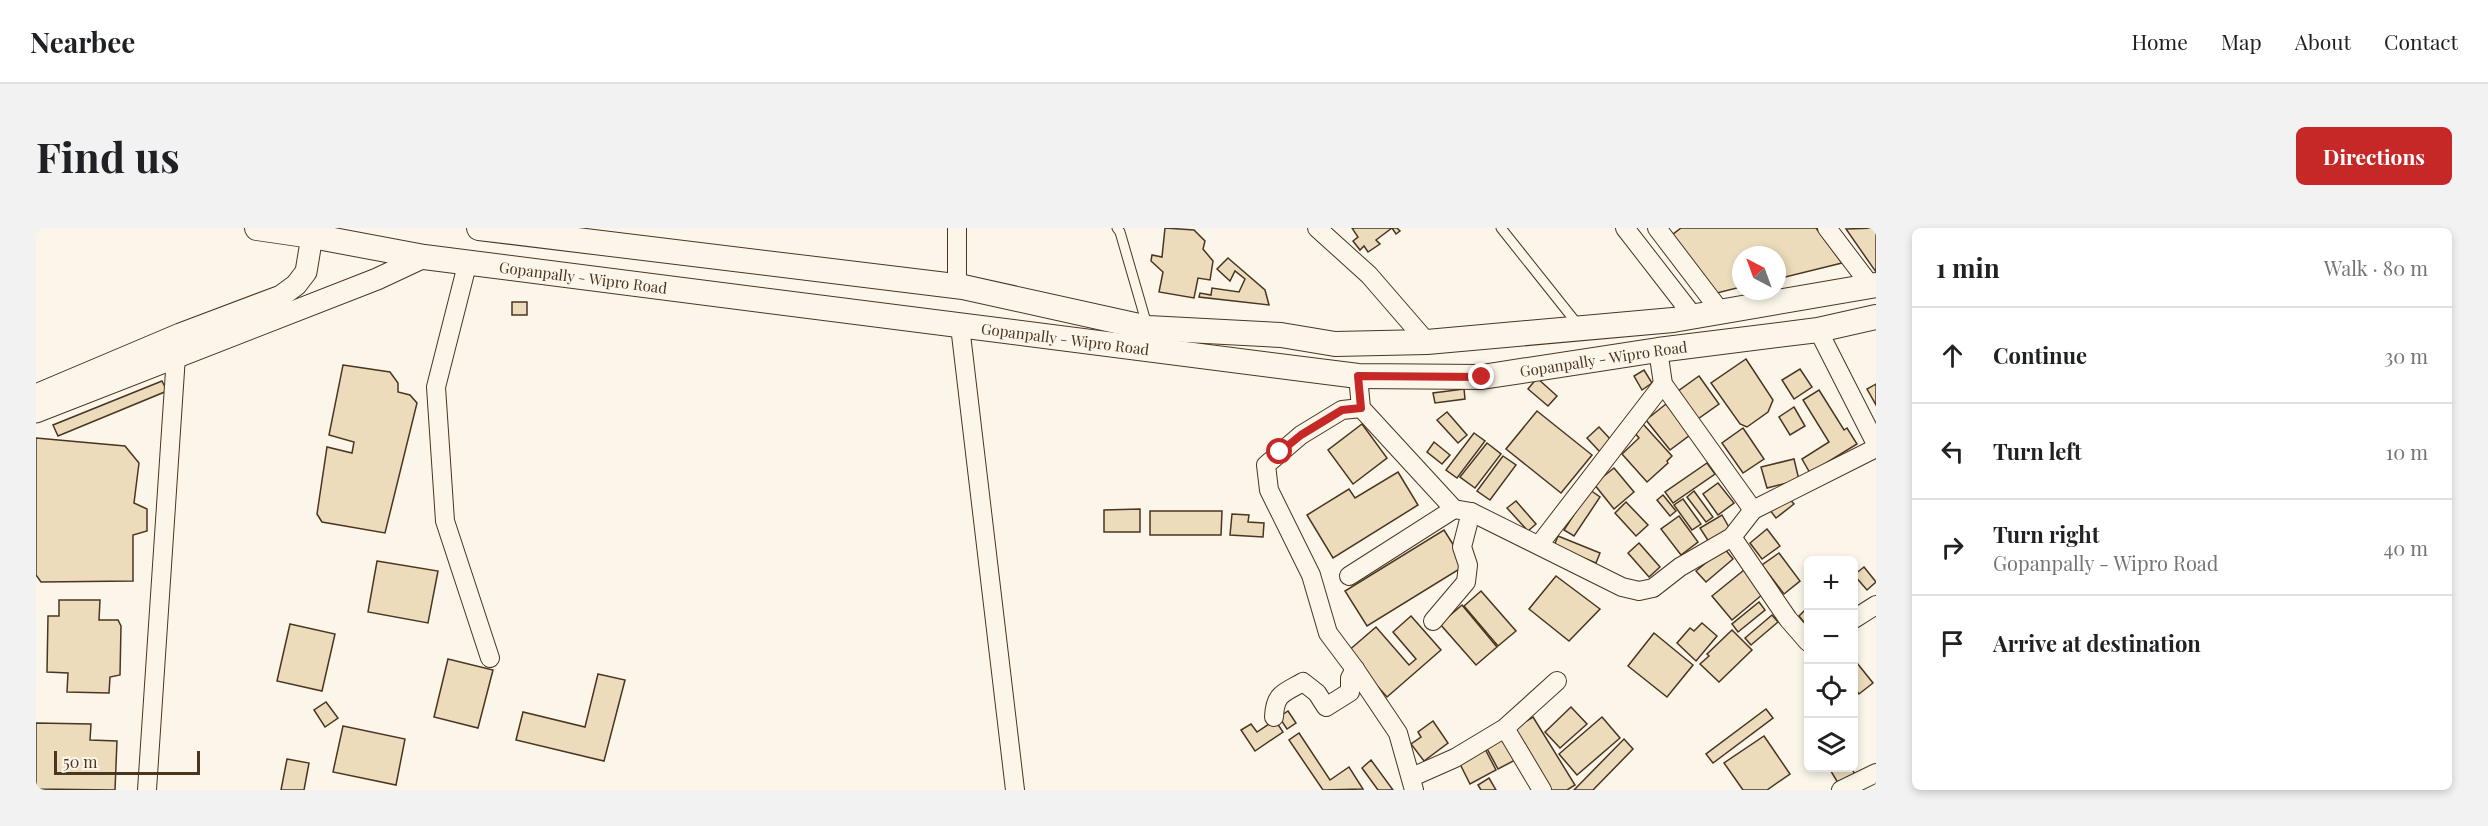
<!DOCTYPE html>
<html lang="en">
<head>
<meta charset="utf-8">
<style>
  :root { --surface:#fff; --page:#f2f2f2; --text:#202124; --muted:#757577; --line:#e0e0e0; --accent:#c62828 }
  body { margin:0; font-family:"Playfair Display",serif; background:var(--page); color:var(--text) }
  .controls { position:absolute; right:18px; bottom:18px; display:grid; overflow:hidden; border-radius:9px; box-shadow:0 3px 9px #0003 }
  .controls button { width:54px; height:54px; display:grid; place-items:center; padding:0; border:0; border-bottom:2px solid var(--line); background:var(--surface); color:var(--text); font:30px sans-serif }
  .compass { position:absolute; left:1696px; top:18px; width:54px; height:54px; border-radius:50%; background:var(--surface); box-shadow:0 3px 9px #0003; rotate:319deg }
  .scale { position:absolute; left:18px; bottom:15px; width:146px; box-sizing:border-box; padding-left:6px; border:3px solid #4a3520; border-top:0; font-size:16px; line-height:21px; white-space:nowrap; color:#4a3520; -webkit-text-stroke:4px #fbf6e9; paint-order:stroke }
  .stop { position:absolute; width:18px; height:18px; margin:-14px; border:4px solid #c62828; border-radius:50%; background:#fff }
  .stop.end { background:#c62828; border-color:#fff; box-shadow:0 2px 6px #0008 }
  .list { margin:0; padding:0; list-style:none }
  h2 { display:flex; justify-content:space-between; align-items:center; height:78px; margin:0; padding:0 24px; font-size:26px }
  h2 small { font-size:20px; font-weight:400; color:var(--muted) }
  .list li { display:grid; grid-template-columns:39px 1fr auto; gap:18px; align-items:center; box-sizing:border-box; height:96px; padding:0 24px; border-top:2px solid var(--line) }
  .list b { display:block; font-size:22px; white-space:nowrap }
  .list p { margin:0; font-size:20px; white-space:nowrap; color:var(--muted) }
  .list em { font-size:20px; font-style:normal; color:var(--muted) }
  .icon { flex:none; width:33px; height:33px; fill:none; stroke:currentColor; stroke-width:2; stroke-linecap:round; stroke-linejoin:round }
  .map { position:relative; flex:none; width:1840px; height:562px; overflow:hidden; border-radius:9px }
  header { display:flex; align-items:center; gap:36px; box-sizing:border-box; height:84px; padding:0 30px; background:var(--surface); border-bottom:2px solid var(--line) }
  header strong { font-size:28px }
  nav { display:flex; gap:33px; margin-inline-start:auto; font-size:21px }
  .intro { display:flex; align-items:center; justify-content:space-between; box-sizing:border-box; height:144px; padding:0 36px }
  h1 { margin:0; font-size:42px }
  .button { padding:15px 27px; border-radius:9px; background:var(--accent); color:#fff; font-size:21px; font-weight:700 }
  main { display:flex; gap:36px; padding:0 36px }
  aside { flex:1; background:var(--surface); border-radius:9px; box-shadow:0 3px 9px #0003 }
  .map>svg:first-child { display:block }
</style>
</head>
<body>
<header>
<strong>Nearbee</strong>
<nav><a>Home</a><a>Map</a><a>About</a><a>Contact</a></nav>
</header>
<div class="intro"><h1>Find us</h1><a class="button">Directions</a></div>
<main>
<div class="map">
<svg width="1840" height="562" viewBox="0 0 1840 562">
  <rect width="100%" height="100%" fill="#fbf6e9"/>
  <g fill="#ecdcbc" stroke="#4a3520" stroke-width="1.5">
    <polygon points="1129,0 1158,2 1169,13 1167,21 1177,33 1174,52 1162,50 1158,70 1123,64 1127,44 1115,33 1116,27 1126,29"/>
    <polygon points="1356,0 1340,12 1344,16 1332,24 1328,18 1324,22 1317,13 1322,9 1316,0 1361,0 1364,3 1360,6"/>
    <polygon points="1645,0 1780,0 1806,35 1741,51 1741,27 1705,27 1705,59 1681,65 1636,7"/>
    <polygon points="1840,0 1840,44 1810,1"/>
    <polygon points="1192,30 1229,62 1233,77 1163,69 1164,65 1175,67 1176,60 1203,64 1209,51 1199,43 1194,53 1181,41"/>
    <rect x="476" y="74" width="15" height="13"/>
    <polygon points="1710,131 1737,172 1732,184 1711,199 1704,196 1675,155"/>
    <polygon points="307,137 354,144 362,155 362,164 374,167 381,175 349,305 286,294 281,286 291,219 316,225 318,214 293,207"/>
    <polygon points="1764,141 1776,159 1758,171 1746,152"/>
    <polygon points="1608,142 1616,155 1606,162 1598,148"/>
    <polygon points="1663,148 1683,176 1659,193 1638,166"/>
    <polygon points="1501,150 1521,168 1512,178 1492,161"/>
    <polygon points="126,153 131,163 22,208 17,197"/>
    <polygon points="1840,156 1840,177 1831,161"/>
    <polygon points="1428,161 1429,171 1399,175 1397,165"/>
    <polygon points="1783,162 1808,202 1811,200 1821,216 1774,245 1766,231 1793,214 1767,172"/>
    <polygon points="1630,176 1654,207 1634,222 1610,192"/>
    <polygon points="1758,179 1769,198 1754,207 1743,189"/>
    <polygon points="1501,183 1556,227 1525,265 1470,221"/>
    <polygon points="1411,184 1431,207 1422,215 1401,192"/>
    <polygon points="1326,196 1351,230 1317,256 1292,222"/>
    <polygon points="1607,196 1636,228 1631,233 1632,235 1611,254 1586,226 1603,210 1598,204"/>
    <polygon points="1563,199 1576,213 1564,224 1551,210"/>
    <polygon points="1707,200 1728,231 1707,245 1686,215"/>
    <polygon points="1438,205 1449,213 1421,250 1410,242"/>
    <polygon points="0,210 89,218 103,235 98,275 111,281 111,303 97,307 97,353 5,354 0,347"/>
    <polygon points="1398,214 1414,227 1406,236 1391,224"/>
    <polygon points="1451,215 1465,226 1439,260 1424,249"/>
    <polygon points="1467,228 1480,237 1454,272 1441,263"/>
    <polygon points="1758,231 1763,252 1731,260 1725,239"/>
    <polygon points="1671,235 1679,246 1637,275 1629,264"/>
    <polygon points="1578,240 1598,264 1578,281 1558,256"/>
    <polygon points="1362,244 1382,277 1297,330 1271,287 1313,261 1319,270"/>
    <polygon points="1682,255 1698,275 1682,287 1667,266"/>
    <polygon points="1554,262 1564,269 1538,308 1528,302"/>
    <polygon points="1658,263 1677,289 1670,294 1651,269"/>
    <polygon points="1627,267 1640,283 1634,288 1621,272"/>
    <polygon points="1751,268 1758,276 1740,290 1733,281"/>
    <polygon points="1647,271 1665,296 1656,302 1638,277"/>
    <polygon points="1480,273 1500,296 1492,303 1471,280"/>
    <polygon points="1590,274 1612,297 1600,308 1579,285"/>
    <polygon points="1104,281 1104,304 1068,304 1068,282"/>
    <polygon points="1114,283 1186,283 1185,307 1114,307"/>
    <polygon points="1196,286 1213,287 1212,294 1228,295 1227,309 1194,307"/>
    <polygon points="1686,287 1694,301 1673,314 1664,300"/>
    <polygon points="1643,288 1662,314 1645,327 1625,301"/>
    <polygon points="1731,301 1744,318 1726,331 1714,315"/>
    <polygon points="1408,302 1430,337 1331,398 1309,363"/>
    <polygon points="1522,308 1564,325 1560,335 1518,318"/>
    <polygon points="1603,315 1624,339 1613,349 1592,325"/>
    <polygon points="1688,320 1697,331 1670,354 1660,343"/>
    <polygon points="1743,325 1764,353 1748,366 1726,337"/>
    <polygon points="341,333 402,343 392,395 332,384"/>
    <polygon points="1828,339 1840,354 1831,362 1818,347"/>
    <polygon points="1708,342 1727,366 1696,392 1676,368"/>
    <polygon points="1520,348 1564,381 1533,413 1493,381"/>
    <polygon points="1445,363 1480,403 1462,418 1428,378"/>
    <polygon points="23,372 64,372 63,392 82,392 85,398 84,447 74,449 73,465 31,464 32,445 11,444 12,388 23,388"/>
    <polygon points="1723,374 1729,382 1702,404 1696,396"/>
    <polygon points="1426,377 1461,419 1440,437 1404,396"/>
    <polygon points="1772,379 1772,399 1763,388"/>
    <polygon points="1736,387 1742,394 1715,417 1709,410"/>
    <polygon points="1375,388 1405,422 1351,469 1311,424 1340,399 1373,437 1380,431 1357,404"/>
    <polygon points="1666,395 1681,408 1660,433 1641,415 1654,400 1658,403"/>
    <polygon points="254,396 299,406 286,463 241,453"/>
    <polygon points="1696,402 1716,422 1683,454 1664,436 1673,428 1671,426"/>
    <polygon points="1618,405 1657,437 1631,469 1592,438"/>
    <polygon points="412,431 457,442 442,500 398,489"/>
    <polygon points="1821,435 1837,455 1823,466 1818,459 1818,437"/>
    <polygon points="562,446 589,452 568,533 480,512 487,484 549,499"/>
    <polygon points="290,474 302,490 289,499 278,482"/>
    <polygon points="1535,479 1551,496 1524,520 1509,504"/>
    <polygon points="1730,481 1737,490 1677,535 1670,526"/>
    <polygon points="1252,483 1260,495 1251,501 1243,489"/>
    <polygon points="1497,489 1539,557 1531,562 1512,562 1475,503"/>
    <polygon points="1566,489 1584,510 1541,547 1523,526"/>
    <polygon points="1239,492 1247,504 1219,523 1205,502 1215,496 1221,504"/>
    <polygon points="1397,493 1412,515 1388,533 1375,516 1385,509 1382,504"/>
    <polygon points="0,495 55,496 54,512 81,513 79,562 0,561"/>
    <polygon points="307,498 369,511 360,557 297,544"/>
    <polygon points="1263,505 1294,552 1313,539 1327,561 1287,562 1253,512"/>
    <polygon points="1470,506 1483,530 1462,541 1449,517"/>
    <polygon points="1728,508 1754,546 1731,562 1707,562 1688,535"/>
    <polygon points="1588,511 1597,521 1557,562 1538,562"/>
    <polygon points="1448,519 1460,542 1434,556 1422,532"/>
    <polygon points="251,531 273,535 268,562 245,562"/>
    <polygon points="1335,532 1357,562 1342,562 1326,540"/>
    <polygon points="1793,540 1815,540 1819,546 1802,555"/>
    <polygon points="1453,550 1460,562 1445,562 1442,557"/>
  </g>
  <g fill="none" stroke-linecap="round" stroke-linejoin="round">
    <g stroke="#4a3520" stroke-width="11">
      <g id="service">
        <polyline points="1081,0 1084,4 1111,97"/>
        <polyline points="1465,0 1543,98"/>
      </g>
    </g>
    <g stroke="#4a3520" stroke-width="20">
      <g id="minor">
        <polyline points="921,0 921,58"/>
        <polyline points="1281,0 1333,47 1391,114"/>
        <polyline points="1589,0 1658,89"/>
        <polyline points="1621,0 1685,84"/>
        <polyline points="1791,0 1835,58"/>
        <polyline points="432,33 400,159 409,293 454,430"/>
        <polyline points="924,98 979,562"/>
        <polyline points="1782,102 1840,216"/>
        <polyline points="1622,122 1627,156 1717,282 1840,220"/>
        <polyline points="1322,148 1325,180 1418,281 1435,284 1586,359 1603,363 1617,360 1644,339 1696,309 1752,391 1772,414"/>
        <polyline points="1325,180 1306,182 1265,207 1230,237 1233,262 1275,347 1292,405 1319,441 1362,505 1378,562"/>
        <polyline points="1696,309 1717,282"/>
        <polyline points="1503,317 1627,156"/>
        <polyline points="1313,348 1418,281"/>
        <polyline points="1818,391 1840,377"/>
        <polyline points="1397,393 1430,354 1432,337 1426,319 1435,284"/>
        <path d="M1238,489c1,-24 10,-24 29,-35l14,11 9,14 24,-15v-14l5,-9"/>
        <polyline points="1469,500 1506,562"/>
        <polyline points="1376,549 1419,530 1469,500 1521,453"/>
        <polyline points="111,562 140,128"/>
        <polyline points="1805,562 1840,545"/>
      </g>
    </g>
    <g stroke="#4a3520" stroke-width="23">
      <g id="tertiary">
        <polyline points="0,167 144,106 245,68 260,57 270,44 276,8"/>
        <polyline points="0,184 341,51 388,29"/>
      </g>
    </g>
    <g stroke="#4a3520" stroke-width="26">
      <g id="secondary">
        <path id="s1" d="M221,0l55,8 112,21 934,119 124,1 176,-27 160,-20 58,-13"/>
        <polyline points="443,0 927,59 1112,100 1245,107 1299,116 1391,114 1637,92 1840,57"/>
      </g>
    </g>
    <use href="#service" stroke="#fbf6e9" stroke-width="9"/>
    <use href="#minor" stroke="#fbf6e9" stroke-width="18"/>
    <use href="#tertiary" stroke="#fbf6e9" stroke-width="21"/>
    <use href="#secondary" stroke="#fbf6e9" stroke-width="24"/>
  </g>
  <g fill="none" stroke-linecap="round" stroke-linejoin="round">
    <polyline stroke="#c62828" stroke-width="8" points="1244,224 1265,207 1306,182 1325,180 1322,148 1446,149"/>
  </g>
  <g text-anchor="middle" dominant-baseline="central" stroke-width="4.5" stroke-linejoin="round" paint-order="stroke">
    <g font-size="15" fill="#4a3520" stroke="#fbf6e9">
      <text stroke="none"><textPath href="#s1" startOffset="330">Gopanpally - Wipro Road</textPath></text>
      <text stroke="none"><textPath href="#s1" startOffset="816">Gopanpally - Wipro Road</textPath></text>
      <text stroke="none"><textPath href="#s1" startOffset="1358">Gopanpally - Wipro Road</textPath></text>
    </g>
  </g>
</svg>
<div class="controls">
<button>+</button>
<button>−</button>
<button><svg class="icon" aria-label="locate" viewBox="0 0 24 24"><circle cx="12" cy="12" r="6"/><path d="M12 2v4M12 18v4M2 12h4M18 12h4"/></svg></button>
<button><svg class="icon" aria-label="layers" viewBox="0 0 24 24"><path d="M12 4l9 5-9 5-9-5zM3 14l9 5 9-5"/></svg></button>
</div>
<svg class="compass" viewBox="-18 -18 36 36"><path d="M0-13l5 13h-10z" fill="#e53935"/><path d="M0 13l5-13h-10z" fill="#757577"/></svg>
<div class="scale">50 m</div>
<div class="stop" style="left:1244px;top:224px"></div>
<div class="stop end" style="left:1446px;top:149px"></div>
</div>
<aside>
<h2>1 min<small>Walk · 80 m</small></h2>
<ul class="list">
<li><svg class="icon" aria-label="ahead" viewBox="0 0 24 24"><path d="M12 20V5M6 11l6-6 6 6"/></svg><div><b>Continue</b></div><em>30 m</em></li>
<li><svg class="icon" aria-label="left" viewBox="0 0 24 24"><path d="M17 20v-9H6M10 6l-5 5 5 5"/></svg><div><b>Turn left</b></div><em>10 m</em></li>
<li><svg class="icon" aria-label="right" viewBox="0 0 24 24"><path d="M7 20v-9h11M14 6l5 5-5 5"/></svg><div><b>Turn right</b><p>Gopanpally - Wipro Road</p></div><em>40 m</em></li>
<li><svg class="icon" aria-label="arrive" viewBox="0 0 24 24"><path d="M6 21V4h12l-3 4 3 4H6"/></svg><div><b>Arrive at destination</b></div></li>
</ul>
</aside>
</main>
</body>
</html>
